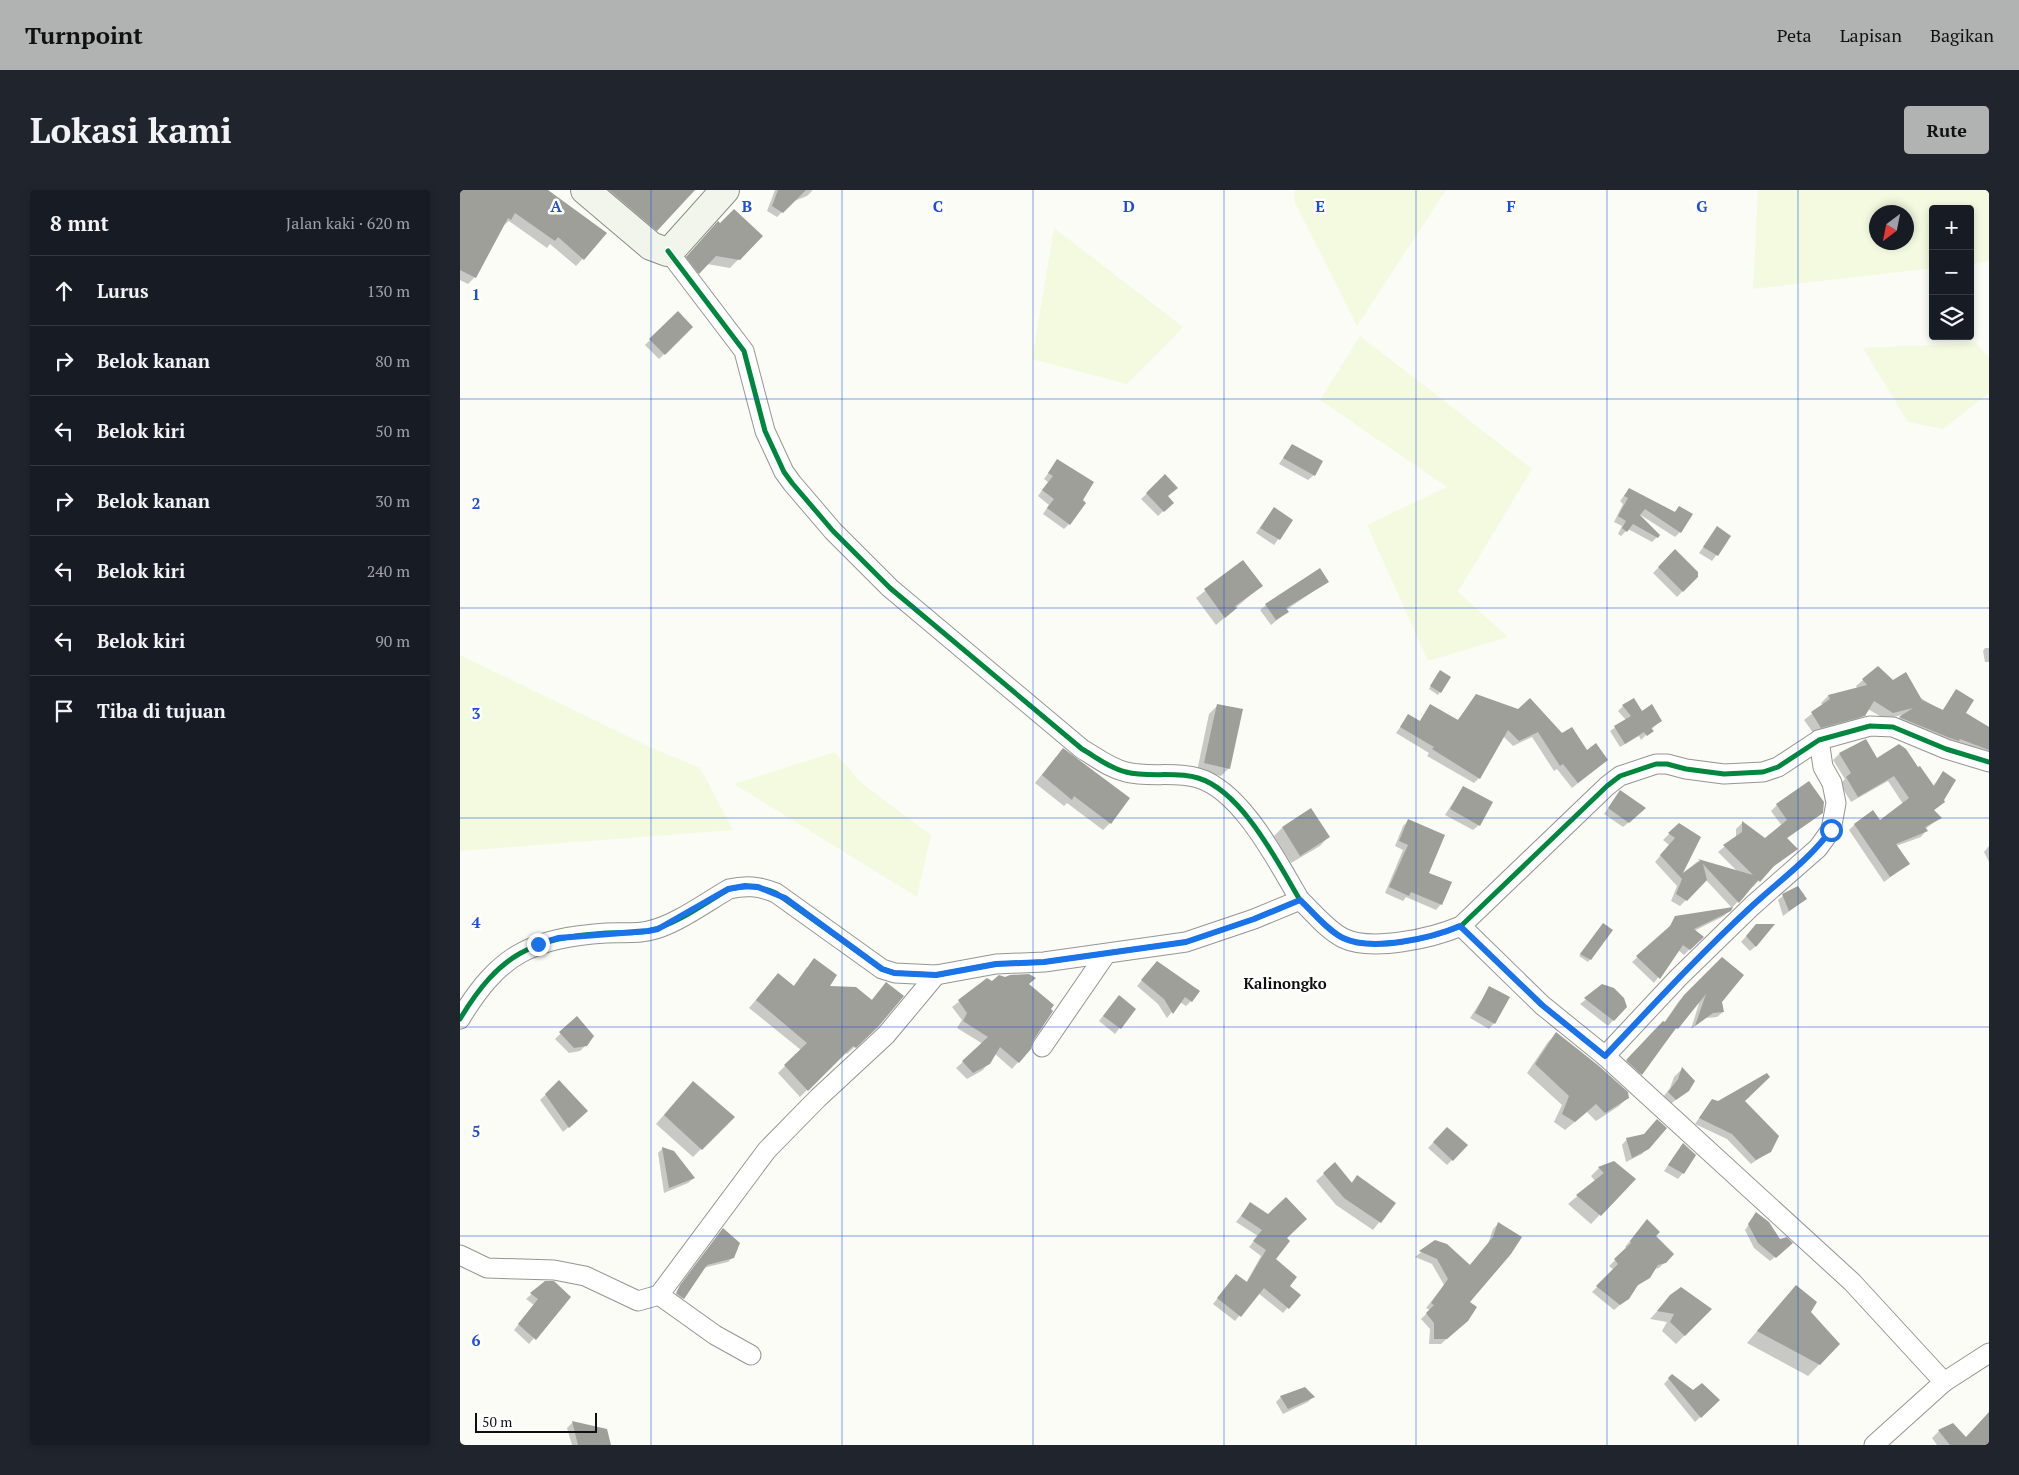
<!DOCTYPE html>
<html lang="id">
<head>
<meta charset="utf-8">
<style>
  :root { --surface:#171b24; --page:#20242c; --text:#f1f3f6; --muted:#9ea1a6; --line:#363941; --accent:#b1b2b2 }
  body { margin:0; font-family:"PT Serif",serif; background:var(--page); color:var(--text) }
  .controls { position:absolute; right:15px; top:15px; display:grid; overflow:hidden; border-radius:5px; box-shadow:0 2px 8px #0003 }
  .controls button { width:45px; height:45px; display:grid; place-items:center; padding:0; border:0; border-bottom:1px solid var(--line); background:var(--surface); color:var(--text); font:25px sans-serif }
  .compass { position:absolute; left:1409px; top:15px; width:45px; height:45px; border-radius:50%; background:var(--surface); box-shadow:0 2px 8px #0003; rotate:212deg }
  .scale { position:absolute; left:15px; bottom:12px; width:122px; box-sizing:border-box; padding-left:5px; border:2px solid #0f0f0f; border-top:0; font-size:14px; line-height:18px; white-space:nowrap; color:#0f0f0f; -webkit-text-stroke:4px #fff; paint-order:stroke }
  .stop { position:absolute; width:15px; height:15px; margin:-11px; border:4px solid #1a73e8; border-radius:50%; background:#fff }
  .stop.end { background:#1a73e8; border-color:#fff; box-shadow:0 1px 5px #0008 }
  .list { margin:0; padding:0; list-style:none }
  h2 { display:flex; justify-content:space-between; align-items:center; height:65px; margin:0; padding:0 20px; font-size:21px }
  h2 small { font-size:16px; font-weight:400; color:var(--muted) }
  .list li { display:grid; grid-template-columns:32px 1fr auto; gap:15px; align-items:center; box-sizing:border-box; height:70px; padding:0 20px; border-top:1px solid var(--line) }
  .list b { display:block; font-size:19px; white-space:nowrap }
  .list em { font-size:16px; font-style:normal; color:var(--muted) }
  .icon { flex:none; width:28px; height:28px; fill:none; stroke:currentColor; stroke-width:2; stroke-linecap:round; stroke-linejoin:round }
  .map { position:relative; flex:none; width:1529px; height:1255px; overflow:hidden; border-radius:5px }
  header { display:flex; align-items:center; gap:30px; box-sizing:border-box; height:70px; padding:0 25px; background:var(--accent); color:#111 }
  header strong { font-size:24px }
  nav { display:flex; gap:28px; margin-inline-start:auto; font-size:18px }
  .intro { display:flex; align-items:center; justify-content:space-between; box-sizing:border-box; height:120px; padding:0 30px }
  h1 { margin:0; font-size:35px }
  .button { padding:12px 22px; border-radius:5px; background:var(--accent); color:#111; font-size:18px; font-weight:700 }
  main { display:flex; gap:30px; padding:0 30px }
  aside { flex:1; background:var(--surface); border-radius:5px; box-shadow:0 2px 8px #0003 }
  .map>svg:first-child { display:block }
</style>
</head>
<body>
<header>
<strong>Turnpoint</strong>
<nav><a>Peta</a><a>Lapisan</a><a>Bagikan</a></nav>
</header>
<div class="intro"><h1>Lokasi kami</h1><a class="button">Rute</a></div>
<main>
<aside>
<h2>8 mnt<small>Jalan kaki · 620 m</small></h2>
<ul class="list">
<li><svg class="icon" aria-label="ahead" viewBox="0 0 24 24"><path d="M12 20V5M6 11l6-6 6 6"/></svg><div><b>Lurus</b></div><em>130 m</em></li>
<li><svg class="icon" aria-label="right" viewBox="0 0 24 24"><path d="M7 20v-9h11M14 6l5 5-5 5"/></svg><div><b>Belok kanan</b></div><em>80 m</em></li>
<li><svg class="icon" aria-label="left" viewBox="0 0 24 24"><path d="M17 20v-9H6M10 6l-5 5 5 5"/></svg><div><b>Belok kiri</b></div><em>50 m</em></li>
<li><svg class="icon" aria-label="right" viewBox="0 0 24 24"><path d="M7 20v-9h11M14 6l5 5-5 5"/></svg><div><b>Belok kanan</b></div><em>30 m</em></li>
<li><svg class="icon" aria-label="left" viewBox="0 0 24 24"><path d="M17 20v-9H6M10 6l-5 5 5 5"/></svg><div><b>Belok kiri</b></div><em>240 m</em></li>
<li><svg class="icon" aria-label="left" viewBox="0 0 24 24"><path d="M17 20v-9H6M10 6l-5 5 5 5"/></svg><div><b>Belok kiri</b></div><em>90 m</em></li>
<li><svg class="icon" aria-label="arrive" viewBox="0 0 24 24"><path d="M6 21V4h12l-3 4 3 4H6"/></svg><div><b>Tiba di tujuan</b></div></li>
</ul>
</aside>
<div class="map">
<svg width="1529" height="1255" viewBox="0 0 1529 1255">
  <rect width="100%" height="100%" fill="#fbfcf5"/>
  <g fill="#f3fae0" fill-rule="evenodd">
    <polygon points="835,0 986,0 897,136 834,11"/>
    <path d="M1298,0h231v71l-19,3v-55h-37v59l-180,21zM1446,22v30h-30v-30z"/>
    <polygon points="594,38 723,137 667,194 572,169"/>
    <polygon points="900,146 1072,279 998,402 1048,447 968,471 907,335 987,297 860,210"/>
    <polygon points="1516,153 1529,168 1529,203 1483,239 1448,232 1403,158"/>
    <polygon points="0,465 190,557 240,578 273,640 0,661"/>
    <polygon points="375,562 399,591 471,645 457,707 274,594"/>
  </g>
  <g fill="#0003">
    <polygon points="0,0 86,0 146,43 116,76 90,54 87,58 49,31 43,36 15,87 8,94 0,90"/>
    <polygon points="132,0 233,0 188,48"/>
    <polygon points="315,0 352,0 352,1 347,6 332,12 317,27 307,21"/>
    <polygon points="250,41 301,46 270,78 247,74 230,91 219,76"/>
    <polygon points="218,123 232,137 199,169 185,155"/>
    <polygon points="832,255 854,285 848,290 819,274"/>
    <polygon points="597,271 609,334 604,339 583,324 589,315 578,306 588,292 584,289"/>
    <polygon points="705,286 707,307 712,313 698,326 681,309"/>
    <polygon points="1169,299 1214,323 1219,317 1220,342 1215,347 1179,324 1197,347 1192,352 1168,339 1161,346 1158,344 1162,336 1154,332 1163,314 1160,311"/>
    <polygon points="814,318 832,330 814,355 796,343"/>
    <polygon points="1257,338 1270,346 1252,371 1239,363"/>
    <polygon points="1215,361 1237,386 1217,407 1193,383"/>
    <polygon points="783,372 801,396 756,435 736,408"/>
    <polygon points="867,392 826,420 827,422 811,435 800,420 806,415"/>
    <polygon points="1525,458 1529,458 1529,472 1525,472 1523,461"/>
    <polygon points="978,483 980,502 978,505 969,499"/>
    <polygon points="1403,490 1433,491 1482,521 1497,501 1504,523 1529,537 1529,572 1433,534 1442,525 1425,529 1408,519 1396,532 1354,544 1344,530 1363,515 1361,513 1368,506 1397,498 1396,496"/>
    <polygon points="1017,505 1102,545 1127,562 1147,570 1112,598 1097,579 1094,581 1072,547 1053,556 1043,546 1019,588 1014,593 967,566 969,563 936,543 948,526 959,532 971,515 997,531"/>
    <polygon points="758,515 769,578 761,586 737,581 749,524"/>
    <polygon points="1163,516 1200,531 1181,550 1179,546 1160,557 1150,541 1166,530 1158,521"/>
    <polygon points="1379,564 1457,579 1473,596 1483,583 1484,612 1473,621 1480,628 1465,639 1466,641 1461,647 1436,656 1448,674 1424,692 1389,640 1395,634 1419,632 1443,614 1428,591 1391,612 1380,594 1385,589 1373,570"/>
    <polygon points="596,567 650,633 643,640 607,613 604,616 575,593"/>
    <polygon points="1003,597 1019,635 1013,640 985,625"/>
    <polygon points="1160,602 1179,624 1163,637 1144,624"/>
    <polygon points="1317,615 1362,622 1326,649 1336,659 1309,680 1293,697 1292,696 1272,718 1246,690 1220,716 1211,711 1217,696 1195,672 1209,655 1203,650 1219,634 1239,647 1219,686 1238,671 1278,682 1258,662 1276,647 1276,639 1282,633 1305,650 1322,636 1311,621"/>
    <polygon points="949,630 981,714 976,720 946,707 943,711 925,703 943,660 935,656 943,636"/>
    <polygon points="822,638 868,647 860,656 831,673 814,646"/>
    <polygon points="1529,656 1529,672 1524,662"/>
    <polygon points="1324,705 1346,709 1323,726 1318,710"/>
    <polygon points="1270,720 1264,726 1234,741 1242,747 1224,765 1218,760 1194,793 1172,772 1206,742 1216,727"/>
    <polygon points="1296,735 1296,756 1290,761 1281,752"/>
    <polygon points="1141,737 1151,741 1128,772 1119,766"/>
    <polygon points="1262,769 1260,812 1263,822 1257,827 1246,828 1231,839 1241,807 1176,889 1162,876 1204,833 1219,811"/>
    <polygon points="347,777 367,797 411,811 419,801 409,844 387,864 385,862 340,907 318,883 341,860 289,818 311,792 333,797"/>
    <polygon points="692,778 731,811 726,816 720,812 707,828 698,814 677,796"/>
    <polygon points="527,790 532,793 568,794 574,845 570,859 552,879 535,864 523,880 507,889 496,878 523,854 497,838 502,830 492,817"/>
    <polygon points="1143,796 1165,817 1148,836 1120,814"/>
    <polygon points="1030,797 1034,833 1029,839 1010,828"/>
    <polygon points="654,812 674,819 655,844 639,831"/>
    <polygon points="117,828 126,855 120,861 109,863 95,849"/>
    <polygon points="1096,844 1168,907 1159,916 1136,931 1127,922 1105,940 1094,932 1102,915 1067,883 1088,852"/>
    <polygon points="1222,879 1228,900 1207,917 1200,911 1210,898 1214,887"/>
    <polygon points="99,892 121,926 103,942 80,910"/>
    <polygon points="225,901 273,927 233,967 196,934"/>
    <polygon points="1283,911 1310,961 1291,974 1267,949 1235,934 1248,915"/>
    <polygon points="987,938 1006,956 987,975 968,958"/>
    <polygon points="1167,949 1188,958 1182,964 1166,972 1162,955"/>
    <polygon points="1223,954 1223,983 1218,989 1204,981"/>
    <polygon points="203,958 234,988 228,993 204,1003 198,963"/>
    <polygon points="1154,972 1174,989 1131,1034 1108,1014 1135,991 1131,986 1139,978"/>
    <polygon points="875,974 891,993 897,987 934,1013 913,1040 876,1015 856,991"/>
    <polygon points="790,1014 825,1048 814,1069 829,1096 839,1105 823,1123 798,1103 775,1131 753,1114 771,1091 786,1093 801,1066 789,1057 798,1046 776,1032"/>
    <polygon points="1296,1024 1327,1057 1310,1071 1294,1058 1285,1040"/>
    <polygon points="1038,1034 1001,1136 981,1154 969,1154 970,1139 961,1129 970,1120 966,1118 984,1095 972,1074 955,1067 976,1051 1009,1076 1028,1054 1033,1039"/>
    <polygon points="1182,1036 1195,1046 1205,1072 1199,1078 1194,1079 1189,1088 1174,1098 1168,1108 1154,1120 1132,1102 1154,1080 1149,1076 1167,1059 1165,1057"/>
    <polygon points="259,1044 273,1067 268,1072 243,1078 219,1113 213,1108"/>
    <polygon points="85,1092 109,1107 69,1154 54,1140 74,1115 66,1109"/>
    <polygon points="1211,1106 1250,1120 1216,1154 1202,1141 1207,1132 1190,1129"/>
    <polygon points="1325,1108 1379,1154 1348,1186 1287,1153"/>
    <polygon points="1212,1185 1233,1202 1258,1210 1235,1232 1204,1194"/>
    <polygon points="821,1207 853,1207 848,1212 823,1224 816,1212"/>
    <polygon points="1529,1223 1529,1255 1477,1255 1472,1248 1479,1241 1506,1248"/>
    <polygon points="112,1233 150,1255 112,1255 107,1238"/>
  </g>
  <g fill="#9f9f9a">
    <polygon points="0,0 88,0 147,43 124,70 98,47 95,51 55,23 51,30 48,28 16,88 0,80"/>
    <polygon points="149,0 235,0 197,41"/>
    <polygon points="318,0 346,0 323,23 312,16"/>
    <polygon points="274,19 303,46 280,70 256,66 239,84 226,67 258,31 260,33"/>
    <polygon points="218,121 233,137 205,165 189,149"/>
    <polygon points="832,254 863,271 855,286 823,268"/>
    <polygon points="597,269 634,292 623,310 626,313 610,335 587,318 594,309 582,300 593,286 588,283"/>
    <polygon points="705,284 718,298 708,306 714,313 704,322 686,303"/>
    <polygon points="1169,298 1215,322 1219,316 1233,324 1221,343 1185,319 1180,325 1200,345 1198,348 1173,334 1167,342 1162,338 1166,331 1158,326 1168,308 1164,306"/>
    <polygon points="814,317 833,330 820,350 800,338"/>
    <polygon points="1257,336 1271,346 1258,366 1243,357"/>
    <polygon points="1215,359 1238,382 1238,387 1223,402 1198,377"/>
    <polygon points="783,370 803,396 775,416 777,418 765,428 744,399"/>
    <polygon points="860,378 869,392 826,418 829,422 816,430 805,414"/>
    <polygon points="1418,476 1433,490 1446,482 1462,510 1483,520 1496,499 1514,510 1506,523 1529,537 1529,560 1500,549 1499,551 1490,548 1439,527 1453,518 1433,523 1414,511 1405,526 1361,538 1351,522 1370,509 1368,505 1407,495 1402,489"/>
    <polygon points="980,480 991,487 981,503 970,496"/>
    <polygon points="1016,504 1058,519 1070,508 1102,543 1112,537 1127,560 1136,553 1148,570 1118,593 1103,574 1100,576 1078,542 1059,551 1048,540 1020,589 972,559 974,557 940,537 948,524 960,531 970,514 998,530"/>
    <polygon points="1174,508 1182,521 1192,514 1202,531 1191,538 1194,541 1187,546 1184,542 1165,554 1154,536 1171,526 1162,515"/>
    <polygon points="757,514 783,519 770,579 744,573"/>
    <polygon points="1406,549 1417,568 1439,554 1446,559 1458,577 1460,576 1474,596 1483,581 1496,590 1484,610 1485,612 1474,620 1482,628 1465,637 1468,641 1436,654 1450,674 1430,687 1394,634 1413,620 1420,630 1449,608 1434,586 1398,607 1386,587 1391,583 1379,563"/>
    <polygon points="603,558 670,608 651,634 614,606 612,610 582,585"/>
    <polygon points="1349,591 1364,612 1363,623 1327,648 1338,659 1314,676 1300,692 1298,690 1279,713 1243,674 1247,690 1227,711 1216,704 1222,689 1200,665 1215,648 1208,643 1219,633 1241,647 1223,683 1240,671 1238,669 1293,685 1263,655 1282,642 1282,631 1305,648 1327,630 1316,614"/>
    <polygon points="1003,596 1033,612 1020,636 990,619"/>
    <polygon points="1160,600 1186,618 1169,633 1148,618"/>
    <polygon points="851,618 870,647 840,666 822,637"/>
    <polygon points="948,629 985,645 969,683 992,692 982,715 951,702 949,706 929,697 948,655 939,651"/>
    <polygon points="1338,696 1347,709 1329,721 1322,704"/>
    <polygon points="1273,717 1271,721 1234,739 1244,747 1230,760 1223,755 1200,789 1176,766 1210,736 1215,726"/>
    <polygon points="1143,733 1153,740 1131,770 1120,764"/>
    <polygon points="1296,734 1315,734 1296,757 1286,746"/>
    <polygon points="1262,767 1284,785 1262,812 1264,822 1253,823 1235,836 1246,804 1218,839 1216,838 1182,885 1166,870 1203,831 1205,832 1224,805"/>
    <polygon points="354,768 377,785 370,796 396,797 412,810 426,792 444,806 418,837 396,858 393,856 348,901 324,875 347,853 296,810 318,783 334,796"/>
    <polygon points="697,771 740,801 732,812 725,807 713,824 704,809 681,790"/>
    <polygon points="569,784 576,788 569,794 594,815 591,819 593,821 573,851 571,859 559,873 540,857 530,874 513,883 502,871 528,847 503,831 507,823 498,810 527,788 532,791 539,785 545,787 550,785"/>
    <polygon points="1142,794 1154,798 1164,808 1167,817 1154,831 1124,808"/>
    <polygon points="1029,796 1050,807 1035,834 1015,823"/>
    <polygon points="659,805 676,819 661,839 643,826"/>
    <polygon points="117,826 134,846 127,856 114,858 99,842"/>
    <polygon points="1096,842 1139,876 1168,902 1169,908 1145,923 1136,914 1115,932 1102,924 1109,906 1075,874"/>
    <polygon points="1222,877 1235,891 1229,901 1216,910 1208,902 1218,889"/>
    <polygon points="1307,883 1310,887 1285,911 1319,946 1311,962 1296,970 1272,944 1239,928 1252,909 1258,911"/>
    <polygon points="99,890 128,921 109,938 85,904"/>
    <polygon points="233,891 275,927 242,960 204,925"/>
    <polygon points="1197,929 1207,938 1189,959 1172,968 1166,948 1184,944"/>
    <polygon points="987,937 1008,955 993,971 973,952"/>
    <polygon points="1223,953 1236,965 1224,984 1208,975"/>
    <polygon points="202,957 214,961 235,988 209,998"/>
    <polygon points="1154,971 1176,989 1141,1026 1116,1005 1144,983 1138,977"/>
    <polygon points="875,972 892,993 897,985 936,1013 921,1033 884,1008 863,983"/>
    <polygon points="826,1007 847,1029 827,1048 830,1051 816,1069 837,1087 830,1096 841,1105 829,1119 804,1098 781,1127 757,1108 776,1084 787,1092 806,1060 793,1051 802,1040 781,1026 790,1012 808,1024"/>
    <polygon points="1296,1022 1309,1032 1320,1049 1327,1047 1333,1053 1316,1068 1298,1053 1288,1034"/>
    <polygon points="1187,1029 1200,1042 1196,1046 1214,1064 1206,1073 1198,1075 1190,1088 1178,1095 1169,1109 1160,1115 1136,1096 1158,1074 1154,1069 1171,1053 1170,1051"/>
    <polygon points="1038,1032 1062,1047 1051,1064 1010,1112 1017,1117 1008,1131 987,1149 974,1149 974,1133 966,1123 974,1115 971,1113 988,1089 977,1069 959,1061 975,1050 987,1054 1010,1075 1033,1047"/>
    <polygon points="263,1038 280,1053 274,1068 247,1075 224,1109 216,1103 220,1095"/>
    <polygon points="85,1091 94,1091 111,1107 76,1150 58,1134 78,1109 70,1103"/>
    <polygon points="1336,1095 1357,1112 1351,1122 1380,1154 1360,1175 1297,1141"/>
    <polygon points="1221,1097 1252,1119 1225,1146 1210,1132 1214,1124 1197,1121 1210,1105"/>
    <polygon points="1212,1184 1233,1200 1242,1193 1260,1210 1241,1228 1208,1188"/>
    <polygon points="845,1197 855,1207 828,1219 820,1206"/>
    <polygon points="1529,1222 1529,1255 1490,1255 1478,1240 1493,1233 1506,1247"/>
    <polygon points="112,1231 147,1239 151,1255 118,1255"/>
  </g>
  <g fill="none" stroke-linecap="round" stroke-linejoin="round">
    <g stroke="#959693" stroke-width="21">
      <g id="street">
        <path d="M208,61l76,100 21,80 19,41 8,11 41,48 57,57 192,161c14,8 27,19 44,23 23,6 49,-1 72,6 44,13 80,85 102,122"/>
        <polyline points="1001,736 1082,815 1145,866 1392,1092 1484,1192"/>
        <path d="M0,829c39,-65 72,-81 146,-86 14,-1 28,1 42,-2 26,-5 57,-28 81,-42 17,-4 30,-3 47,4l106,76 13,4 41,2 60,-11 48,-2 142,-20 68,-23 46,-19c13,12 27,30 43,38 29,14 90,0 118,-12l146,-140 13,-10 36,-12h11l19,5 38,5 39,-2 15,-5 41,-27 51,-14 23,1 53,22 43,13"/>
        <polyline points="582,857 646,764"/>
        <polyline points="1145,866 1218,788 1292,716 1358,658 1371,640 1376,613 1372,593 1363,577 1359,550"/>
        <polyline points="0,1065 27,1078 94,1080 125,1086 178,1111 199,1105 307,960 358,908 426,845 476,785"/>
        <polyline points="199,1105 255,1145 291,1165"/>
        <polyline points="1414,1255 1484,1192 1529,1163"/>
      </g>
    </g>
    <g stroke="#8c8c89" stroke-width="30">
      <polyline id="secondary" points="125,0 191,56 207,62 213,58 265,0"/>
    </g>
    <use href="#street" stroke="#fefffe" stroke-width="19"/>
    <use href="#secondary" stroke="#f2f5eb" stroke-width="28"/>
    <g stroke="#fff" stroke-width="8">
      <g id="cycleway">
        <path d="M208,61l76,100 21,80 19,41 8,11 41,48 57,57 192,161c14,8 27,19 44,23 23,6 49,-1 72,6 44,13 80,85 102,122"/>
        <path d="M0,829c39,-65 72,-81 146,-86 14,-1 28,1 42,-2 26,-5 57,-28 81,-42 17,-4 30,-3 47,4l106,76 13,4 41,2 60,-11 48,-2 142,-20 68,-23 46,-19c13,12 27,30 43,38 29,14 90,0 118,-12l146,-140 13,-10 36,-12h11l19,5 38,5 39,-2 15,-5 41,-27 51,-14 23,1 53,22 43,13"/>
      </g>
    </g>
    <use href="#cycleway" stroke="#00873e" stroke-width="5"/>
  </g>
  <g fill="none" stroke-linecap="round" stroke-linejoin="round">
    <path stroke="#1a73e8" stroke-width="6" d="M78,754l20,-6 90,-7 10,-2 70,-40 17,-3 13,1 27,11 97,71 12,4 42,2 60,-11 48,-2 142,-20 68,-23 46,-19c13,12 27,30 43,38 29,14 89,0 117,-12l82,79 63,51c48,-51 95,-102 147,-150 27,-25 57,-46 79,-76"/>
  </g>
  <path fill="none" stroke="#1d4ed8" stroke-width="1" stroke-opacity="0.55" d="M191,0v1255M382,0v1255M573,0v1255M764,0v1255M956,0v1255M1147,0v1255M1338,0v1255M0,209h1529M0,418h1529M0,628h1529M0,837h1529M0,1046h1529"/>
  <g text-anchor="middle" dominant-baseline="central" stroke-width="5" stroke-linejoin="round" paint-order="stroke">
    <g font-size="15" font-weight="bold" fill="#0f0f0f" stroke="#fff">
      <text x="825" y="793">Kalinongko</text>
    </g>
  </g>
  <g font-size="16" text-anchor="middle" font-weight="bold" fill="#1d4ed8" stroke="#fff" stroke-width="5" stroke-linejoin="round" paint-order="stroke">
    <text x="96" y="22">A</text>
    <text x="287" y="22">B</text>
    <text x="478" y="22">C</text>
    <text x="669" y="22">D</text>
    <text x="860" y="22">E</text>
    <text x="1051" y="22">F</text>
    <text x="1242" y="22">G</text>
    <text x="16" y="110">1</text>
    <text x="16" y="319">2</text>
    <text x="16" y="529">3</text>
    <text x="16" y="738">4</text>
    <text x="16" y="947">5</text>
    <text x="16" y="1156">6</text>
  </g>
</svg>
<div class="controls">
<button>+</button>
<button>−</button>
<button><svg class="icon" aria-label="layers" viewBox="0 0 24 24"><path d="M12 4l9 5-9 5-9-5zM3 14l9 5 9-5"/></svg></button>
</div>
<svg class="compass" viewBox="-18 -18 36 36"><path d="M0-13l5 13h-10z" fill="#e53935"/><path d="M0 13l5-13h-10z" fill="#9ea1a6"/></svg>
<div class="scale">50 m</div>
<div class="stop" style="left:1371px;top:640px"></div>
<div class="stop end" style="left:78px;top:754px"></div>
</div>
</main>
</body>
</html>
